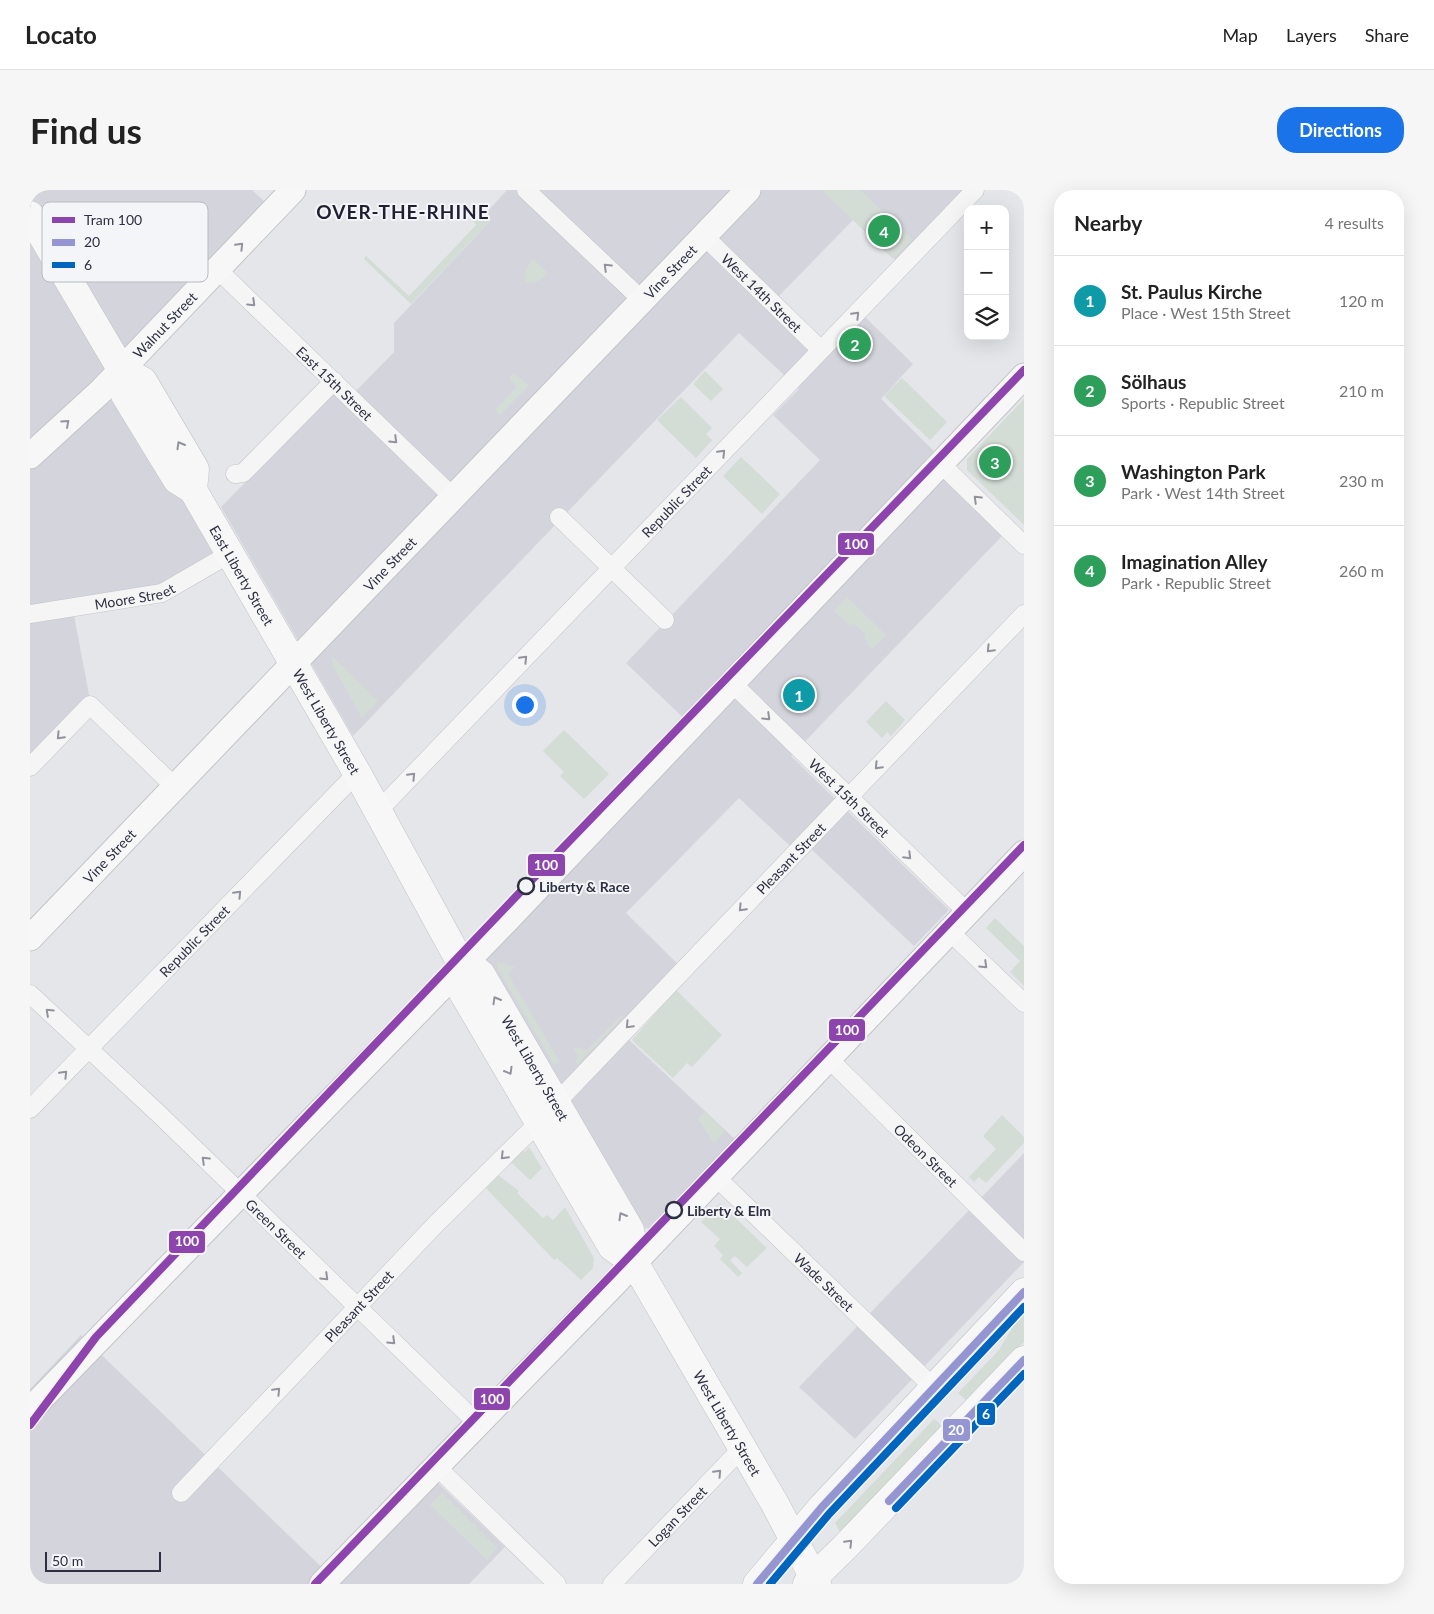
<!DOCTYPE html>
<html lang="en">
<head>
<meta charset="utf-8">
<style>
  :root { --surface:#fff; --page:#f6f6f6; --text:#222; --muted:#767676; --line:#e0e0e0; --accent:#1a73e8 }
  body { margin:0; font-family:Lato,sans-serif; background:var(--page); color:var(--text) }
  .controls { position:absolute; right:15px; top:15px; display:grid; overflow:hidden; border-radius:10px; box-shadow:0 5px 20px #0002 }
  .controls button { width:45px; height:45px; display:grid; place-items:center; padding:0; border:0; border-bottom:1px solid var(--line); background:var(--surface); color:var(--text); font:25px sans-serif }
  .scale { position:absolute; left:15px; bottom:12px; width:116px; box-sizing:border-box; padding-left:5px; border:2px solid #2d3042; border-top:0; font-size:14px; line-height:18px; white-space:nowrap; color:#2d3042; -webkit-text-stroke:4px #f4f5f8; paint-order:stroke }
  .you { position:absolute; left:494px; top:514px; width:18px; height:18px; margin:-12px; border:4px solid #fff; border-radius:50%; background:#1a73e8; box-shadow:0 0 0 8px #1a73e833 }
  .badge { display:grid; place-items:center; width:32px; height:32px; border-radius:50%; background:var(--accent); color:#fff; font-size:16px; font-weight:700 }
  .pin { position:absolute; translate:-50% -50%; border:2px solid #fff; box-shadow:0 1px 5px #0006 }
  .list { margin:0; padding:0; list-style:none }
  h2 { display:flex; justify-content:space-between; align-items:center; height:65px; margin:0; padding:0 20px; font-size:21px }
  h2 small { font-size:16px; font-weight:400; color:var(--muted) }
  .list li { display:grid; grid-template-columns:32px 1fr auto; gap:15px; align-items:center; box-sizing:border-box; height:90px; padding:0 20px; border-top:1px solid var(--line) }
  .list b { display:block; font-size:19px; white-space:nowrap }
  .list p { margin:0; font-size:16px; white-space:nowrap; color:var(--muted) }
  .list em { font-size:16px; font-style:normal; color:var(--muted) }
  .icon { flex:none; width:28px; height:28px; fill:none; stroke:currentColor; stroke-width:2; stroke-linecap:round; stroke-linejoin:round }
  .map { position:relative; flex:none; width:994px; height:1394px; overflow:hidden; border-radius:20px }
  header { display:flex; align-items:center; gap:30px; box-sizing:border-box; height:70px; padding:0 25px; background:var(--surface); border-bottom:1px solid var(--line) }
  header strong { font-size:24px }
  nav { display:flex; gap:28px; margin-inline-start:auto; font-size:18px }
  .intro { display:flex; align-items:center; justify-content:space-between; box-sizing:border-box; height:120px; padding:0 30px }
  h1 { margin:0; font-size:35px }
  .button { padding:12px 22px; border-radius:20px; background:var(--accent); color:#fff; font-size:18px; font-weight:700 }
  main { display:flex; gap:30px; padding:0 30px }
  aside { flex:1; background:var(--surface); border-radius:20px; box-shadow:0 5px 20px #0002 }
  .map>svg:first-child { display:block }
</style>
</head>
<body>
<header>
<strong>Locato</strong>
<nav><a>Map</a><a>Layers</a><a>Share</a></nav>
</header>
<div class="intro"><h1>Find us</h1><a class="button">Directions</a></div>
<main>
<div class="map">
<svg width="994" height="1394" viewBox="0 0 994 1394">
  <rect width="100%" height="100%" fill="#e5e6ea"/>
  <g fill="#d4d5dc">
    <polygon points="0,0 222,0 244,20 91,179 201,363 132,403 0,424"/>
    <polygon points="477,0 940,0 870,74 823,30 745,110 796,160 831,123 883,174 851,209 904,261 895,270 973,345 761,566 919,720 884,756 779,657 759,655 709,608 596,723 658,784 597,848 707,951 623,1038 612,1038 455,773 460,761 668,542 596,473 790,270 743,225 769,199 709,143 323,546 191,317 313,193 324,203 364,162 364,133 461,30 455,24"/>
    <polygon points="44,425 60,510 0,573 0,432"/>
    <polygon points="994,963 994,1072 825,1249 769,1197"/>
    <polygon points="51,1145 307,1392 406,1291 475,1357 439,1394 0,1394 0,1199"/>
  </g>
  <g fill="#d4dcd6">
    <polygon points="792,0 830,0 882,49 863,69"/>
    <polygon points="446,15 461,30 381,114 334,69 336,66 379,106 446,35 437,24"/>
    <polygon points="503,69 518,83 505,93 495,92 496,79"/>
    <polygon points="675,181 693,199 681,211 663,194"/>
    <polygon points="484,184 499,195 470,225 465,220 487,197 480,190 480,186"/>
    <polygon points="872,188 917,232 900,250 854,206"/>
    <polygon points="651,207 682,238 676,244 682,250 666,268 627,230"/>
    <polygon points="994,209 994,335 937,280 937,269"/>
    <polygon points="711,267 750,304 732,324 693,286"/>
    <polygon points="817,407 856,445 842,459 836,454 838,452 834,448 836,445 823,433 820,436 804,421"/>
    <polygon points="302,466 348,511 332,528 303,476"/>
    <polygon points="856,511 875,530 861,546 857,542 852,548 836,532"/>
    <polygon points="534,540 579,584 554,609 530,586 534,582 513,561"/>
    <polygon points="965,728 994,756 994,796 980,782 990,771 956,738"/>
    <polygon points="467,772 485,777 478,784 530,872 524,875 468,779"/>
    <polygon points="646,800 692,845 662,877 657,873 643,888 602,850"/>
    <polygon points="591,825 593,827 548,874 544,871 549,868 543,857 557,860"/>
    <polygon points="675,921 695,941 684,953 668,929"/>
    <polygon points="972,925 994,947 994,953 956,993 949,987 944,992 939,987 966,959 953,946"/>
    <polygon points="499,957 512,978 500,990 481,972 492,960 495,962"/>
    <polygon points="468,985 489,1001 487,1003 513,1028 517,1025 523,1030 535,1017 564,1068 563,1078 551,1090 527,1068 524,1070 456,998"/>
    <polygon points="690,1013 737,1058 717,1077 705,1066 700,1070 712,1083 708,1087 690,1069 693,1065 684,1056 690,1049 671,1032"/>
    <polygon points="994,1118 994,1152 937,1211 928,1203 969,1160"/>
    <polygon points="904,1229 912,1236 810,1342 805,1333"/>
    <polygon points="412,1303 468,1358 457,1370 400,1315"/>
  </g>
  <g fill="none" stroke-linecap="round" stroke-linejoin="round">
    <g stroke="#c3c4c8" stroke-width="19">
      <g id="street">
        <polyline points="496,0 612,110"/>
        <path id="s1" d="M674,46l117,114"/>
        <path id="s2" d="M187,79l236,228"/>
        <polyline points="910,273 994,355"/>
        <polyline points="205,284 213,283 304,191"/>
        <polyline points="529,327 635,430"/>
        <path id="s3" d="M0,424l132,-21 69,-40"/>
        <path id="s4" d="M702,493l235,229"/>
        <polyline points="0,577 60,515 144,596"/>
        <path id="s5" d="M348,621l597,-621"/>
        <polyline points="919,741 994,813"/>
        <path id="s6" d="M0,804l131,122 316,307"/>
        <path id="s7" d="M798,868l196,194"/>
        <path id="s8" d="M526,913l468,-489"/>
        <path id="s9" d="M0,919l327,-336"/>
        <path id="s10" d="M685,986l219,212"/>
        <polyline points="406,1276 527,1394"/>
        <path id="s11" d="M151,1303l254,-268 104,-103"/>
        <path id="s12" d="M582,1394l130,-136"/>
      </g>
    </g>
    <g stroke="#c3c4c8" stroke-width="27">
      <g id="secondary">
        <path id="s13" d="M0,266l71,-65 192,-201"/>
        <path id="s14" d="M0,748l718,-748"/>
        <polyline points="0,1220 475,732 994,186"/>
        <polyline points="292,1394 583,1095 994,663"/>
      </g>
    </g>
    <g stroke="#c2c3c7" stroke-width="29">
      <g id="primary">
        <path id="s15" d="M0,25l91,154 4,26 52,85 16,10 164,283 105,192v26l150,256 22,15 141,242 42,80"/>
        <polyline points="91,179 113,191 165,279 163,300"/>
        <path id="s16" d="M432,775l10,2 9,7 131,225 18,31 4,32"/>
        <polyline points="727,1394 792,1317 994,1102"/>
        <polyline points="777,1394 814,1358 994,1170"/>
      </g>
    </g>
    <use href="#street" stroke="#f5f5f6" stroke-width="18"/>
    <use href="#secondary" stroke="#f7f7f8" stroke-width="25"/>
    <use href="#primary" stroke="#f7f7f8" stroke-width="28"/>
    <g stroke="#f4f5f8" stroke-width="11">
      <g id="bus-1">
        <polyline points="859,1311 994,1170"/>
        <polyline points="727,1394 792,1317 994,1102"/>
      </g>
    </g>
    <g stroke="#f4f5f8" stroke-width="11">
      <g id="bus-2">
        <polyline points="866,1318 994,1184"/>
        <polyline points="740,1394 799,1324 994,1117"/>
      </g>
    </g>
    <use href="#bus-1" stroke="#9595d1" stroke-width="8"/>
    <use href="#bus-2" stroke="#0065bd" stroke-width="8"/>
    <g stroke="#f4f5f8" stroke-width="11">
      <g id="tram-1">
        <polyline points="0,1235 66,1147 496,696 994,180"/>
        <polyline points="285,1394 994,655"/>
      </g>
    </g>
    <use href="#tram-1" stroke="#8e44ad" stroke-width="8"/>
  </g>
  <defs><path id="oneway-chevron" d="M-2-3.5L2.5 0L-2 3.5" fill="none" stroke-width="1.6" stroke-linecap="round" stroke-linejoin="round" transform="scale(1.25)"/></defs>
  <g stroke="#92949d">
    <use href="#oneway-chevron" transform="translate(210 56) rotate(-46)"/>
    <use href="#oneway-chevron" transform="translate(36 233) rotate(-42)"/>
    <use href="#oneway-chevron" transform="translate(150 255) rotate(-120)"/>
    <use href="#oneway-chevron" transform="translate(466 810) rotate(-120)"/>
    <use href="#oneway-chevron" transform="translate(479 881) rotate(60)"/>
    <use href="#oneway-chevron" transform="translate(592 1026) rotate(-120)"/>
    <use href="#oneway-chevron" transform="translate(819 1353) rotate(-46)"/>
  </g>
  <g stroke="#91929c">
    <use href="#oneway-chevron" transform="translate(577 77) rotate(-136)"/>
    <use href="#oneway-chevron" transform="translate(222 113) rotate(44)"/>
    <use href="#oneway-chevron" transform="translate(826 125) rotate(-46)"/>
    <use href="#oneway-chevron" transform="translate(364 250) rotate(44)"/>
    <use href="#oneway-chevron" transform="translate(692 263) rotate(-46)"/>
    <use href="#oneway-chevron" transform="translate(947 309) rotate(-136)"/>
    <use href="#oneway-chevron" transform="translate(960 459) rotate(134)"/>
    <use href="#oneway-chevron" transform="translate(494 469) rotate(-46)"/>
    <use href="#oneway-chevron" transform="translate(737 527) rotate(44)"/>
    <use href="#oneway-chevron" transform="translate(30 546) rotate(134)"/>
    <use href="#oneway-chevron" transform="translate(848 576) rotate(134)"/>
    <use href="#oneway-chevron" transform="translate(382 586) rotate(-46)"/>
    <use href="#oneway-chevron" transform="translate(878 666) rotate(45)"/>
    <use href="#oneway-chevron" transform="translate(208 704) rotate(-46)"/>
    <use href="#oneway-chevron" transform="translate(712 718) rotate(134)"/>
    <use href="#oneway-chevron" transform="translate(954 775) rotate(44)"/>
    <use href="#oneway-chevron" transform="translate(19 822) rotate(-137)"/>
    <use href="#oneway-chevron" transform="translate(599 835) rotate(134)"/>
    <use href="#oneway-chevron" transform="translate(34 884) rotate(-46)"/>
    <use href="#oneway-chevron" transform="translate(474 966) rotate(135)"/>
    <use href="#oneway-chevron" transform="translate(175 970) rotate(-136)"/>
    <use href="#oneway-chevron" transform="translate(295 1087) rotate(44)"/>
    <use href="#oneway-chevron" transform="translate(362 1151) rotate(44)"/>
    <use href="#oneway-chevron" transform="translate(247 1201) rotate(-46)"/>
    <use href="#oneway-chevron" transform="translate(688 1283) rotate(-47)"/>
  </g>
  <g fill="#f4f5f8" stroke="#2d3042" stroke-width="2.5">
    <circle cx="496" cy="696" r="8"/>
    <circle cx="644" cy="1020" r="8"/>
  </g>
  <g text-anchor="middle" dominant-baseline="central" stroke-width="4" stroke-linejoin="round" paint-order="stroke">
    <g font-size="14" fill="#2d3042" stroke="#f4f5f8">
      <text stroke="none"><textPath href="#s14" startOffset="924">Vine Street</textPath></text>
      <text stroke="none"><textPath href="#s1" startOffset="81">West 14th Street</textPath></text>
      <text stroke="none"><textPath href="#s13" startOffset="188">Walnut Street</textPath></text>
      <text stroke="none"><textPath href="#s2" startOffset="164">East 15th Street</textPath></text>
      <text stroke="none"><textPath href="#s5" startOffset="430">Republic Street</textPath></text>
      <text stroke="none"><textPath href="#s14" startOffset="519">Vine Street</textPath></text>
      <text stroke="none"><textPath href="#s15" startOffset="422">East Liberty Street</textPath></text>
      <text stroke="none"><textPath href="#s3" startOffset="106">Moore Street</textPath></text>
      <text stroke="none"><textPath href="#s15" startOffset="591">West Liberty Street</textPath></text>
      <text stroke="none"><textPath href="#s4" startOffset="164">West 15th Street</textPath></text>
      <text stroke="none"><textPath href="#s14" startOffset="114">Vine Street</textPath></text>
      <text stroke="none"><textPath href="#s8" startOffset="339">Pleasant Street</textPath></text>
      <text stroke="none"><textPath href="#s9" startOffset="235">Republic Street</textPath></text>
      <text stroke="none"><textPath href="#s16" startOffset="130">West Liberty Street</textPath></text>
      <text stroke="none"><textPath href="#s7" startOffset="138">Odeon Street</textPath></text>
      <text stroke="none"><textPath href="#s6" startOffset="340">Green Street</textPath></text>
      <text stroke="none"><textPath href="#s10" startOffset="152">Wade Street</textPath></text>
      <text stroke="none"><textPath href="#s11" startOffset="258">Pleasant Street</textPath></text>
      <text stroke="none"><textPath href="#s15" startOffset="1405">West Liberty Street</textPath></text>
      <text stroke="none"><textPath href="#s12" startOffset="94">Logan Street</textPath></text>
    </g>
    <g font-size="14" font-weight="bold" fill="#2d3042" stroke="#f4f5f8" text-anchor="start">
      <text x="509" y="696">Liberty &amp; Race</text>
      <text x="657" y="1020">Liberty &amp; Elm</text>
    </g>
    <g font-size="19" font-weight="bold" letter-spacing="1" fill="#1f2133" stroke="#f4f5f8">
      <text x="373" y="21">OVER-THE-RHINE</text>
    </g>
  </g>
  <rect x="12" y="12" width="166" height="80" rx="8" fill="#f4f5f8" stroke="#b8bac1" stroke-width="1"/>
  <rect x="22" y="27" width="23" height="6" fill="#8e44ad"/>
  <rect x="22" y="49" width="23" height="7" fill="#9595d1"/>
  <rect x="22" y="72" width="23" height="6" fill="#0065bd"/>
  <g font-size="14" fill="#2d3042">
    <text x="54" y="35">Tram 100</text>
    <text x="54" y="57">20</text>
    <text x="54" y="80">6</text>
  </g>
  <g stroke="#f4f5f8" stroke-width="2">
    <rect x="807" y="342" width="38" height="24" rx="5" fill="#8e44ad"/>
    <rect x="497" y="663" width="39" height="24" rx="5" fill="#8e44ad"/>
    <rect x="798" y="828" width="38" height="24" rx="5" fill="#8e44ad"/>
    <rect x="138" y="1040" width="38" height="24" rx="5" fill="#8e44ad"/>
    <rect x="443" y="1197" width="38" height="24" rx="5" fill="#8e44ad"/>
    <rect x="946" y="1212" width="20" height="24" rx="5" fill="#0065bd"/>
    <rect x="912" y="1228" width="29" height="24" rx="5" fill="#9595d1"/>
  </g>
  <g font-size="14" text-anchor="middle" font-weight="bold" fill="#fff">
    <text x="826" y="359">100</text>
    <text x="516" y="680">100</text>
    <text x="817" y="845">100</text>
    <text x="157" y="1056">100</text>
    <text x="462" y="1214">100</text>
    <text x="956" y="1229">6</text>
    <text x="926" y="1245">20</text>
  </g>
</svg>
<div class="controls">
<button>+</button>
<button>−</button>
<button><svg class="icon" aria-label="layers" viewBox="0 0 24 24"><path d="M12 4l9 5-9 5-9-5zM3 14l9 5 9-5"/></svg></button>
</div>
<div class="scale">50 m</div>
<div class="you"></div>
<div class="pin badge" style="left:769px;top:505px;background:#0f9aa8">1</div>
<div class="pin badge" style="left:825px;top:154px;background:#2e9e5b">2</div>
<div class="pin badge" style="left:965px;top:272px;background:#2e9e5b">3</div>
<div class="pin badge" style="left:854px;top:41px;background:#2e9e5b">4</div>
</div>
<aside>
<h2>Nearby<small>4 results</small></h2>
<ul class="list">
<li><span class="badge" style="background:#0f9aa8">1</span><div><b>St. Paulus Kirche</b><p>Place · West 15th Street</p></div><em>120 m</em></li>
<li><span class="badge" style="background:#2e9e5b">2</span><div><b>Sölhaus</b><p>Sports · Republic Street</p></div><em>210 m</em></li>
<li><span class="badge" style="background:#2e9e5b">3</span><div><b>Washington Park</b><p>Park · West 14th Street</p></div><em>230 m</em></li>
<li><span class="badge" style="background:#2e9e5b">4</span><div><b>Imagination Alley</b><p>Park · Republic Street</p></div><em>260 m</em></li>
</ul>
</aside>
</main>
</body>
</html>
